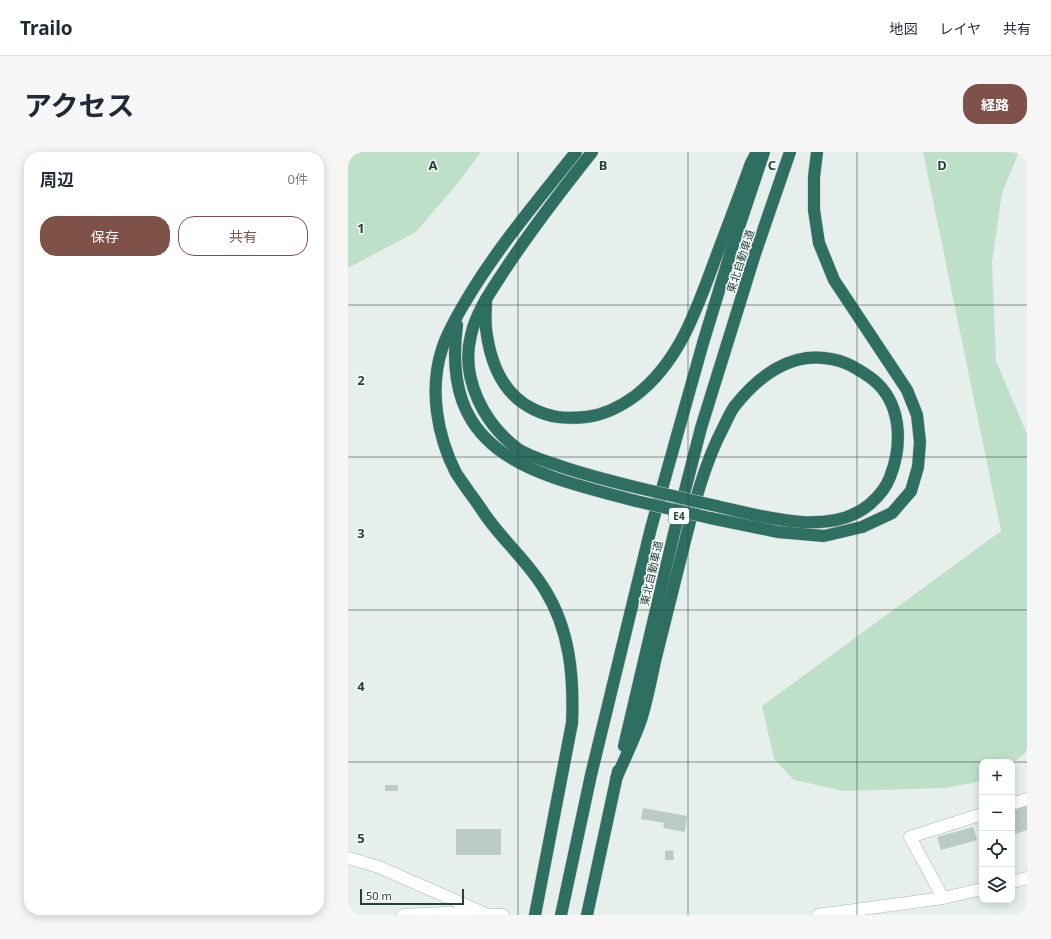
<!DOCTYPE html>
<html lang="ja">
<head>
<meta charset="utf-8">
<style>
  :root { --surface:#fff; --page:#f6f6f7; --text:#1f2937; --muted:#747a83; --line:#e0e1e3; --accent:#7f5249 }
  body { margin:0; font-family:"Noto Sans","Noto Sans JP",sans-serif; background:var(--page); color:var(--text) }
  .controls { position:absolute; right:12px; bottom:12px; display:grid; overflow:hidden; border-radius:8px; box-shadow:0 2px 10px #0003 }
  .controls button { width:36px; height:36px; display:grid; place-items:center; padding:0; border:0; border-bottom:1px solid var(--line); background:var(--surface); color:var(--text); font:20px sans-serif }
  .scale { position:absolute; left:12px; bottom:10px; width:104px; box-sizing:border-box; padding-left:4px; border:2px solid #24423a; border-top:0; font-size:11px; line-height:14px; white-space:nowrap; color:#24423a; -webkit-text-stroke:3px #f7fbf9; paint-order:stroke }
  .list { margin:0; padding:0; list-style:none }
  h2 { display:flex; justify-content:space-between; align-items:center; height:52px; margin:0; padding:0 16px; font-size:17px }
  h2 small { font-size:13px; font-weight:400; color:var(--muted) }
  .actions { display:flex; gap:8px; padding:12px 16px }
  .actions a { flex:1; padding:9px 0; border:1px solid var(--accent); border-radius:16px; text-align:center; font-size:14px; color:var(--accent) }
  .actions .main { background:var(--accent); color:#fff }
  .icon { flex:none; width:22px; height:22px; fill:none; stroke:currentColor; stroke-width:2; stroke-linecap:round; stroke-linejoin:round }
  .map { position:relative; flex:none; width:679px; height:763px; overflow:hidden; border-radius:16px }
  header { display:flex; align-items:center; gap:24px; box-sizing:border-box; height:56px; padding:0 20px; background:var(--surface); border-bottom:1px solid var(--line) }
  header strong { font-size:19px }
  nav { display:flex; gap:22px; margin-inline-start:auto; font-size:14px }
  .intro { display:flex; align-items:center; justify-content:space-between; box-sizing:border-box; height:96px; padding:0 24px }
  h1 { margin:0; font-size:28px }
  .button { padding:10px 18px; border-radius:16px; background:var(--accent); color:#fff; font-size:14px; font-weight:700 }
  main { display:flex; gap:24px; padding:0 24px }
  aside { flex:1; background:var(--surface); border-radius:16px; box-shadow:0 2px 10px #0003 }
  .map>svg:first-child { display:block }
</style>
</head>
<body>
<header>
<strong>Trailo</strong>
<nav><a>地図</a><a>レイヤ</a><a>共有</a></nav>
</header>
<div class="intro"><h1>アクセス</h1><a class="button">経路</a></div>
<main>
<aside>
<h2>周辺<small>0件</small></h2>
<ul class="list">
</ul>
<div class="actions"><a class="main">保存</a><a>共有</a></div>
</aside>
<div class="map">
<svg width="679" height="763" viewBox="0 0 679 763">
  <rect width="100%" height="100%" fill="#e6efeb"/>
  <g fill="#bfe0c8">
    <polygon points="0,0 133,0 109,32 68,80 0,116"/>
    <polygon points="575,0 671,0 654,41 644,111 648,209 679,282 679,597 677,601 664,611 634,610 634,629 598,636 496,639 446,628 426,607 414,554 653,379"/>
  </g>
  <g fill="#bbcac4">
    <rect x="37" y="633" width="13" height="6"/>
    <polygon points="679,651 679,678 664,683 664,657"/>
    <polygon points="295,656 339,664 337,680 315,676 316,671 293,667"/>
    <polygon points="625,675 629,688 593,698 589,685"/>
    <rect x="108" y="677" width="45" height="26"/>
    <polygon points="325,698 326,708 317,708 317,699"/>
  </g>
  <g fill="none" stroke-linecap="round" stroke-linejoin="round">
    <g stroke="#a8b8b2" stroke-width="13">
      <g id="minor">
        <polyline points="664,652 679,647"/>
        <polyline points="0,706 31,715 140,763"/>
        <polyline points="664,730 679,726"/>
        <polyline points="595,746 562,685 634,662"/>
        <polyline points="55,763 97,761 155,763"/>
        <polyline points="470,763 595,746 634,737"/>
      </g>
    </g>
    <g stroke="#c2cac8" stroke-width="13">
      <g id="highway">
        <path d="M244,0c-31,39 -61,78 -88,119 -13,20 -28,41 -33,64 -11,43 13,89 47,114 11,7 24,11 36,15 28,10 56,17 85,24"/>
        <path d="M138,147c0,10 -1,20 0,30 4,32 16,65 47,80 18,9 33,10 53,8 18,-2 34,-10 49,-21 45,-34 62,-88 81,-139 12,-32 24,-63 35,-94l6,-11"/>
        <path d="M109,173c-17,131 77,149 179,176"/>
        <polyline points="362,366 430,380 476,384 514,375 544,361 563,339 570,315 572,290 569,263 559,238 486,128 471,91 466,58 466,25 469,0"/>
        <polyline points="276,594 326,381 353,276 407,102 442,0"/>
        <path d="M268,627c8,-19 18,-39 25,-59 6,-19 10,-40 14,-59 9,-36 18,-72 27,-108 11,-44 21,-87 42,-127 3,-6 6,-13 10,-19 18,-23 43,-45 73,-49 17,-2 36,2 50,11 7,4 15,9 21,15 24,24 24,63 12,93 -4,11 -12,20 -20,27 -41,35 -111,11 -158,1"/>
        <path d="M187,763l37,-192c2,-46 -2,-93 -27,-133 -14,-24 -36,-44 -53,-66 -8,-10 -15,-22 -23,-32 -4,-6 -9,-13 -13,-19 -19,-37 -27,-84 -14,-124 5,-16 16,-35 25,-50 31,-52 71,-99 109,-147"/>
        <polyline points="213,763 243,623 303,376 355,191 384,96 416,0"/>
        <polyline points="239,763 270,619"/>
      </g>
    </g>
    <use href="#minor" stroke="#fff" stroke-width="12"/>
    <use href="#highway" stroke="#2f6f62" stroke-width="12"/>
    <g stroke="#c2cac8" stroke-width="13" stroke-linecap="butt">
      <g id="highway-bridge">
        <polyline points="291,336 364,353"/>
        <polyline points="288,349 362,366"/>
      </g>
    </g>
    <use href="#highway-bridge" stroke="#2f6f62" stroke-width="12"/>
  </g>
  <path fill="none" stroke="#24423a" stroke-width="1" stroke-opacity="0.55" d="M170,0v763M340,0v763M509,0v763M0,153h679M0,305h679M0,458h679M0,610h634M664,610h15"/>
  <g text-anchor="middle" dominant-baseline="central" stroke-width="3" stroke-linejoin="round" paint-order="stroke">
    <rect fill="#f7fbf9" stroke="#637a73" stroke-width="1" x="321" y="356" width="20" height="16" rx="3"/>
    <g font-size="10" font-weight="bold" fill="#24423a">
      <text x="331" y="364">E4</text>
    </g>
    <g font-size="11" fill="#24423a" stroke="#f7fbf9">
      <text transform="translate(392 109) rotate(-72)">東北自動車道</text>
      <text transform="translate(303 421) rotate(-77)">東北自動車道</text>
    </g>
  </g>
  <g font-size="13" text-anchor="middle" font-weight="bold" fill="#24423a" stroke="#f7fbf9" stroke-width="3" stroke-linejoin="round" paint-order="stroke">
    <text x="85" y="18">A</text>
    <text x="255" y="18">B</text>
    <text x="424" y="18">C</text>
    <text x="594" y="18">D</text>
    <text x="13" y="81">1</text>
    <text x="13" y="233">2</text>
    <text x="13" y="386">3</text>
    <text x="13" y="539">4</text>
    <text x="13" y="691">5</text>
  </g>
</svg>
<div class="controls">
<button>+</button>
<button>−</button>
<button><svg class="icon" aria-label="locate" viewBox="0 0 24 24"><circle cx="12" cy="12" r="6"/><path d="M12 2v4M12 18v4M2 12h4M18 12h4"/></svg></button>
<button><svg class="icon" aria-label="layers" viewBox="0 0 24 24"><path d="M12 4l9 5-9 5-9-5zM3 14l9 5 9-5"/></svg></button>
</div>
<div class="scale">50 m</div>
</div>
</main>
</body>
</html>
